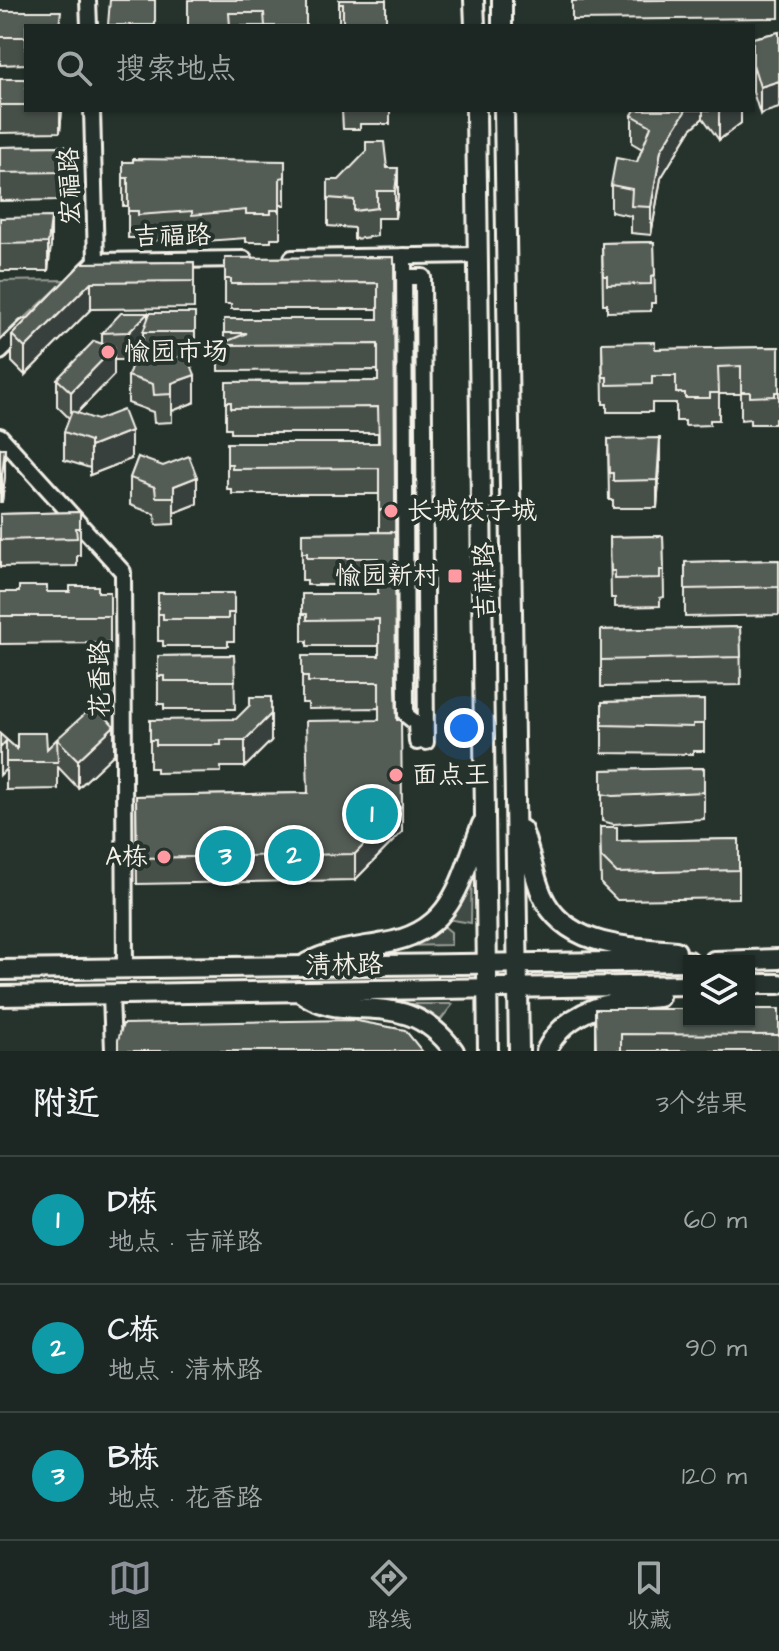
<!DOCTYPE html>
<html lang="zh">
<head>
<meta charset="utf-8">
<style>
  :root { --surface:#1c2622; --page:#29322f; --text:#f1f3f6; --muted:#a0a5a5; --line:#3a4340; --accent:#8c9099 }
  body { margin:0; font-family:"Architects Daughter","LXGW WenKai TC",sans-serif; background:var(--page); color:var(--text) }
  .controls { position:absolute; right:24px; bottom:24px; display:grid; overflow:hidden; border-radius:0px; box-shadow:0 2px 6px #0004 }
  .controls button { width:72px; height:72px; display:grid; place-items:center; padding:0; border:0; border-bottom:2px solid var(--line); background:var(--surface); color:var(--text); font:40px sans-serif }
  .you { position:absolute; left:464px; top:728px; width:28px; height:28px; margin:-20px; border:6px solid #fff; border-radius:50%; background:#1a73e8; box-shadow:0 0 0 12px #1a73e833 }
  .badge { display:grid; place-items:center; width:52px; height:52px; border-radius:50%; background:var(--accent); color:#fff; font-size:26px; font-weight:700 }
  .pin { position:absolute; translate:-50% -50%; border:4px solid #fff; box-shadow:0 2px 8px #0006 }
  .list { margin:0; padding:0; list-style:none }
  h2 { display:flex; justify-content:space-between; align-items:center; height:104px; margin:0; padding:0 32px; font-size:34px }
  h2 small { font-size:26px; font-weight:400; color:var(--muted) }
  .list li { display:grid; grid-template-columns:52px 1fr auto; gap:24px; align-items:center; box-sizing:border-box; height:128px; padding:0 32px; border-top:2px solid var(--line) }
  .list b { display:block; font-size:30px; white-space:nowrap }
  .list p { margin:0; font-size:26px; white-space:nowrap; color:var(--muted) }
  .list em { font-size:26px; font-style:normal; color:var(--muted) }
  .icon { flex:none; width:44px; height:44px; fill:none; stroke:currentColor; stroke-width:2; stroke-linecap:round; stroke-linejoin:round }
  .map { position:relative; flex:none; width:779px; height:1051px; overflow:hidden }
  .search { position:absolute; background:var(--surface); box-shadow:0 2px 6px #0004; left:24px; right:24px; top:24px; height:88px; display:flex; align-items:center; gap:20px; box-sizing:border-box; padding:0 28px; border-radius:0px; color:var(--muted); font-size:30px }
  .sheet { height:488px; background:var(--surface) }
  nav { display:flex; justify-content:space-around; align-items:center; box-sizing:border-box; height:112px; border-top:2px solid var(--line); background:var(--surface); font-size:22px; color:var(--muted) }
  nav a { display:grid; justify-items:center; gap:4px }
  nav .on { color:var(--accent) }
  .map>svg:first-child { display:block }
</style>
</head>
<body>
<div class="map">
<svg width="779" height="1051" viewBox="0 0 779 1051">
  <rect width="100%" height="100%" fill="#26332d"/>
  <filter id="ink" filterUnits="userSpaceOnUse"><feTurbulence type="fractalNoise" baseFrequency=".0125" numOctaves="2"/><feDisplacementMap in="SourceGraphic" scale="16" xChannelSelector="R" yChannelSelector="G"/><feConvolveMatrix kernelMatrix="1 2 1 2 8 2 1 2 1" color-interpolation-filters="sRGB"/></filter>
  <g filter="url(#ink)">
    <g fill="#414b45" stroke="#9a9e96" stroke-width="2">
      <polygon points="66,280 0,341 0,281"/>
      <polygon points="472,860 471,923 447,919"/>
      <polygon points="441,924 451,932 451,945 393,946"/>
      <polygon points="398,1004 453,1004 438,1023"/>
    </g>
    <g fill="none" stroke-linecap="round" stroke-linejoin="round">
      <g stroke="#f4f1e8" stroke-width="20">
        <g id="street">
          <polyline points="88,0 89,26"/>
          <polyline points="92,110 96,261"/>
          <polyline points="404,256 406,715 416,723 417,742"/>
          <polyline points="292,258 478,255"/>
          <polyline points="82,275 96,261 244,259"/>
          <polyline points="404,277 423,277 426,742"/>
          <polyline points="0,352 26,327"/>
          <polyline points="0,436 123,572 125,968"/>
          <polyline points="111,994 113,1051"/>
        </g>
      </g>
      <g stroke="#f4f1e8" stroke-width="24">
        <g id="secondary">
          <polyline points="474,0 475,26"/>
          <polyline points="502,0 502,26"/>
          <polyline points="476,110 488,1051"/>
          <polyline points="504,110 519,1051"/>
          <path d="M522,830c8,21 11,44 20,65 23,52 86,52 134,56"/>
          <polyline points="714,961 779,959"/>
          <path d="M307,963c24,-13 50,-15 77,-20 70,-11 76,-63 98,-119"/>
          <polyline points="0,970 689,961"/>
          <polyline points="749,984 779,984"/>
          <path d="M299,991c46,37 105,-9 155,60"/>
          <polyline points="0,996 689,985"/>
          <path d="M546,1051c21,-44 70,-51 113,-54"/>
        </g>
      </g>
      <use href="#street" stroke="#26332d" stroke-width="14"/>
      <use href="#secondary" stroke="#26332d" stroke-width="18"/>
    </g>
    <g fill="#474f49" stroke="#f4f1e8" stroke-width="2" fill-rule="evenodd">
      <rect x="188" y="0" width="118" height="26"/>
      <polygon points="339,0 386,26 339,26"/>
      <polygon points="572,0 779,0 779,18 572,20"/>
      <polygon points="0,11 61,26 26,26 26,64 0,65"/>
      <polygon points="779,32 760,114 753,92 753,38"/>
      <polygon points="0,79 26,79 26,110 62,110 60,132 0,133"/>
      <polygon points="342,110 390,110 390,124 360,124 360,129 343,129"/>
      <polygon points="635,110 741,110 741,123 719,140 703,118 691,129 661,178 651,235 631,233 631,216 611,212 611,185 637,162 642,149 632,143 632,115"/>
      <polygon points="65,146 66,190 63,190 63,200 0,201 0,147"/>
      <polygon points="285,161 285,205 280,205 280,238 271,238 271,242 246,242 246,238 192,242 192,238 138,242 138,238 128,238 128,206 123,206 123,162"/>
      <polygon points="387,168 398,195 395,218 377,218 377,236 354,239 354,228 328,226 328,180 339,180"/>
      <polygon points="0,218 51,245 48,271 0,271"/>
      <polygon points="654,242 655,303 651,303 651,311 607,312 607,304 603,304 602,243"/>
      <polygon points="394,257 396,688 402,832 355,880 137,884 136,796 307,793 379,720 379,708 308,709 308,703 302,703 302,656 379,656 379,646 307,646 307,641 302,641 302,594 378,594 378,585 307,585 307,580 302,580 302,533 379,532 379,494 232,494 232,489 227,489 227,443 378,443 378,433 231,433 231,428 226,428 226,382 378,381 378,370 218,371 218,345 224,343 224,319 378,319 378,309 231,309 231,304 225,304 225,258"/>
      <polygon points="194,262 194,308 91,309 25,375 12,362 12,335 82,263"/>
      <path d="M195,313v46h-6l6,43 -23,9v11l-18,1 -1,-11 -25,-9v-27l15,-19v-11l-14,14h-15v15l-37,38 54,46 -41,16v-7l-26,-8v-28l5,-14 -12,-12v-27l45,-36v-10l46,-15zM172,359l-11,4 -11,-3z"/>
      <polygon points="602,343 655,349 779,347 779,419 775,419 775,424 750,424 750,419 741,420 741,394 719,394 719,420 710,420 710,425 685,426 685,421 676,421 676,403 652,403 652,412 607,412 607,404 603,404"/>
      <polygon points="608,439 660,465 657,508 613,508 613,500 609,500"/>
      <polygon points="0,448 5,476 2,502 0,502"/>
      <polygon points="138,457 197,504 174,513 174,524 156,525 155,514 130,505 130,478"/>
      <polygon points="80,512 80,555 77,555 77,566 0,567 0,514"/>
      <polygon points="663,536 664,597 660,598 660,606 615,607 615,598 611,598 610,537"/>
      <polygon points="779,560 779,615 685,617 685,562"/>
      <polygon points="0,592 110,592 110,643 0,644"/>
      <polygon points="158,593 234,593 234,641 228,641 228,646 163,646 163,641 158,641"/>
      <polygon points="740,627 741,685 601,687 601,630"/>
      <polygon points="234,655 235,709 164,709 164,704 158,704 158,656"/>
      <polygon points="704,700 704,751 693,751 693,754 602,753 602,702"/>
      <polygon points="150,720 271,741 245,767 221,767 221,772 156,773 156,768 150,768"/>
      <polygon points="0,734 17,749 47,749 57,739 114,754 78,788 58,767 58,789 6,790 6,769 0,775"/>
      <polygon points="704,768 704,819 613,824 602,821 602,770"/>
      <polygon points="600,827 617,841 739,839 739,898 617,900 601,884"/>
      <rect x="595" y="1009" width="184" height="42"/>
    </g>
    <g fill="#39403c" stroke="#f4f1e8" stroke-width="2">
      <polygon points="779,81 779,108 760,114 760,87"/>
      <polygon points="60,110 62,110 60,132"/>
      <polygon points="686,110 703,110 703,118 691,129 661,178 651,235 651,207 661,150"/>
      <polygon points="722,110 741,110 741,123 719,140 719,112"/>
      <polygon points="398,168 398,195 395,218 395,191"/>
      <polygon points="51,217 51,245 48,271 48,243"/>
      <polygon points="91,282 91,309 25,375 25,348"/>
      <polygon points="148,313 148,332 143,332 143,346 129,360 129,332"/>
      <polygon points="114,348 114,375 71,419 71,392"/>
      <polygon points="195,375 195,402 172,411 172,383"/>
      <polygon points="131,431 131,459 90,475 90,447"/>
      <polygon points="660,438 660,465 657,508 657,480"/>
      <polygon points="5,448 5,476 2,502 2,474"/>
      <polygon points="197,477 197,504 174,513 174,486"/>
      <polygon points="271,714 271,741 245,767 245,740"/>
      <polygon points="114,726 114,754 78,788 78,760"/>
      <polygon points="6,741 6,769 0,775 0,748"/>
      <polygon points="402,805 402,832 355,880 355,854"/>
    </g>
    <g fill="#525c55" stroke="#f4f1e8" stroke-width="2">
      <polygon points="110,0 155,0 155,25 108,25"/>
      <polygon points="188,0 306,0 306,26 265,26 264,13 229,13 230,26 188,26"/>
      <polygon points="339,0 386,0 386,26 343,26 343,4 339,4"/>
      <polygon points="572,0 663,0 572,1"/>
      <polygon points="0,11 61,11 59,26 26,26 26,37 0,37"/>
      <polygon points="779,32 779,81 760,87 753,64 753,38"/>
      <rect x="0" y="79" width="26" height="26"/>
      <polygon points="635,110 686,110 661,150 651,207 631,206 632,189 611,185 616,158 637,162 651,126 632,115"/>
      <polygon points="366,142 384,142 387,168 398,168 395,191 377,191 377,208 354,211 354,200 328,198 328,180 339,180 366,152"/>
      <polygon points="65,146 66,162 62,162 63,172 0,173 0,147"/>
      <polygon points="133,159 285,161 285,177 280,178 280,210 271,210 271,214 246,214 246,210 192,215 192,211 138,215 138,211 128,211 128,178 123,178 123,162 133,162"/>
      <polygon points="51,217 48,243 0,244 0,218"/>
      <polygon points="654,242 655,275 651,276 651,284 607,285 607,276 603,276 602,243"/>
      <polygon points="394,257 395,510 379,510 379,468 232,469 232,464 227,464 227,443 379,443 378,407 231,408 231,402 226,402 226,382 378,381 378,344 218,345 247,333 224,333 224,319 378,319 378,283 231,284 231,279 225,279 225,258"/>
      <polygon points="194,262 194,281 91,282 25,348 12,335 82,263"/>
      <polygon points="121,313 148,313 129,332 102,333"/>
      <polygon points="150,313 195,313 195,332 143,332"/>
      <polygon points="94,341 114,348 71,392 57,379"/>
      <polygon points="655,342 655,349 779,347 779,392 775,392 775,396 750,397 750,392 741,392 741,366 718,367 719,393 710,393 710,398 685,398 685,393 676,393 676,376 652,376 652,384 607,385 607,377 603,377 602,343"/>
      <polygon points="187,354 195,375 172,383 172,394 154,395 153,384 128,376 135,355 161,363"/>
      <polygon points="123,410 131,431 90,447 90,441 64,432 72,411 97,420"/>
      <polygon points="660,438 657,480 613,481 613,473 609,473 608,439"/>
      <polygon points="0,448 5,448 2,474 0,474"/>
      <polygon points="189,456 197,477 174,486 174,497 156,497 155,487 130,478 138,457 163,466"/>
      <polygon points="80,512 80,528 76,528 77,538 0,540 0,514"/>
      <polygon points="395,532 396,688 397,720 401,720 402,805 355,854 137,858 136,796 308,793 306,721 379,720 379,682 308,682 308,677 302,677 302,656 379,656 379,619 307,620 307,614 302,614 302,594 378,594 378,558 307,558 307,553 302,553 302,533"/>
      <polygon points="663,536 664,570 660,570 660,578 615,579 615,571 611,571 610,537"/>
      <polygon points="779,560 779,587 685,589 685,562"/>
      <polygon points="19,586 47,586 47,592 70,592 70,586 98,586 98,592 110,592 110,616 0,616 0,592 19,592"/>
      <polygon points="158,593 234,593 234,613 228,613 228,619 163,619 163,614 158,614"/>
      <polygon points="740,627 741,657 601,660 601,630"/>
      <polygon points="234,655 235,681 164,681 164,676 158,676 158,656"/>
      <polygon points="250,697 271,697 271,714 245,740 221,740 221,745 156,745 156,740 150,740 150,720 236,719 250,705"/>
      <polygon points="704,700 704,724 693,724 693,727 602,725 602,702"/>
      <polygon points="98,708 114,726 78,760 57,739 87,712 90,716"/>
      <polygon points="17,733 46,733 47,749 57,739 58,762 6,762 6,741 0,748 0,734 17,749"/>
      <polygon points="704,768 704,792 613,796 602,794 602,770"/>
      <polygon points="600,827 617,827 617,841 739,839 739,870 617,873 601,857"/>
      <polygon points="595,1009 689,1009 689,1021 749,1021 749,1009 779,1009 779,1035 621,1034 621,1051 596,1051"/>
      <polygon points="352,1020 405,1030 422,1051 118,1051 118,1040 123,1024"/>
    </g>
  </g>
  <g fill="#ff9aa2" stroke="#26332d" stroke-width="3">
    <circle cx="108" cy="352" r="8"/>
    <circle cx="391" cy="511" r="8"/>
    <rect x="447" y="568" width="16" height="16" rx="4"/>
    <circle cx="396" cy="775" r="8"/>
    <circle cx="164" cy="857" r="8"/>
  </g>
  <g text-anchor="middle" dominant-baseline="central" stroke-width="8" stroke-linejoin="round" paint-order="stroke">
    <g font-size="26" fill="#f4f1e8" stroke="#26332d">
      <text transform="translate(70 186) rotate(-92)">宏福路</text>
      <text transform="translate(172 236) rotate(-1)">吉福路</text>
      <text transform="translate(485 581) rotate(-91)">吉祥路</text>
      <text transform="translate(100 679) rotate(-90)">花香路</text>
      <text transform="translate(344 965) rotate(-1)">清林路</text>
    </g>
    <g font-size="26" fill="#f4f1e8" stroke="#26332d" text-anchor="start">
      <text x="124" y="352">愉园市场</text>
      <text x="407" y="511">长城饺子城</text>
      <text x="439" y="576" text-anchor="end">愉园新村</text>
      <text x="412" y="775">面点王</text>
      <text x="148" y="857" text-anchor="end">A栋</text>
    </g>
  </g>
</svg>
<div class="controls">
<button><svg class="icon" aria-label="layers" viewBox="0 0 24 24"><path d="M12 4l9 5-9 5-9-5zM3 14l9 5 9-5"/></svg></button>
</div>
<div class="you"></div>
<div class="pin badge" style="left:372px;top:814px;background:#0f9aa8">1</div>
<div class="pin badge" style="left:294px;top:855px;background:#0f9aa8">2</div>
<div class="pin badge" style="left:225px;top:856px;background:#0f9aa8">3</div>
<div class="search"><svg class="icon" aria-label="search" viewBox="0 0 24 24"><circle cx="10" cy="10" r="6"/><path d="M15 15l6 6"/></svg>搜索地点</div>
</div>
<section class="sheet">
<h2>附近<small>3个结果</small></h2>
<ul class="list">
<li><span class="badge" style="background:#0f9aa8">1</span><div><b>D栋</b><p>地点 · 吉祥路</p></div><em>60 m</em></li>
<li><span class="badge" style="background:#0f9aa8">2</span><div><b>C栋</b><p>地点 · 清林路</p></div><em>90 m</em></li>
<li><span class="badge" style="background:#0f9aa8">3</span><div><b>B栋</b><p>地点 · 花香路</p></div><em>120 m</em></li>
</ul>
</section>
<nav>
<a class="on"><svg class="icon" aria-label="map" viewBox="0 0 24 24"><path d="M3 6l6-2 6 2 6-2v14l-6 2-6-2-6 2zM9 4v14M15 6v14"/></svg>地图</a>
<a><svg class="icon" aria-label="directions" viewBox="0 0 24 24"><path d="M12 3l9 9-9 9-9-9zM9 14v-3h6M13 9l2 2-2 2"/></svg>路线</a>
<a><svg class="icon" aria-label="saved" viewBox="0 0 24 24"><path d="M7 4h10v16l-5-4-5 4z"/></svg>收藏</a>
</nav>
</body>
</html>
